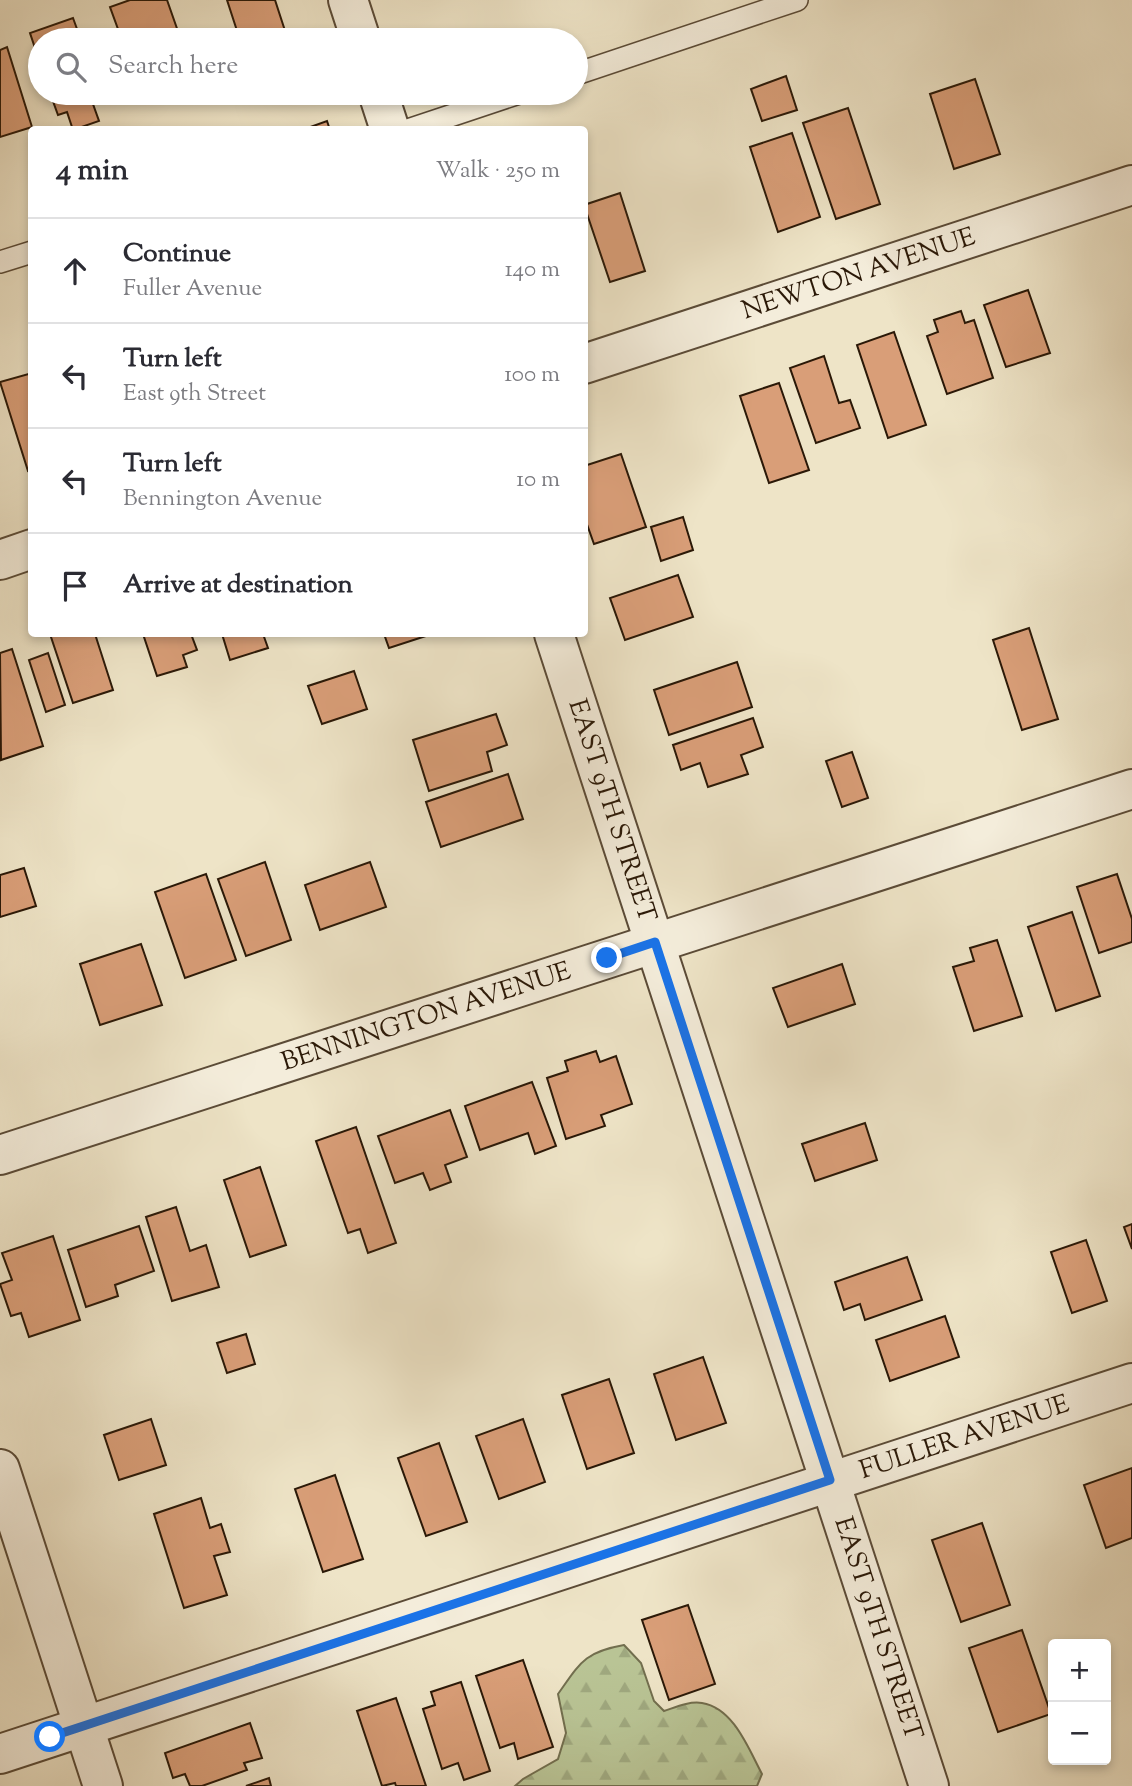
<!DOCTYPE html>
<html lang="en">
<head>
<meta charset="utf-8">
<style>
  :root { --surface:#fff; --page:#f7f7f7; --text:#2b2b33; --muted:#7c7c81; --line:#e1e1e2 }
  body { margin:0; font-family:"Sorts Mill Goudy",serif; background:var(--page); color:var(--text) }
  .controls { position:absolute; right:21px; bottom:21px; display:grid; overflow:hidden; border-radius:7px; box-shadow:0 4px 10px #0003 }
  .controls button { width:63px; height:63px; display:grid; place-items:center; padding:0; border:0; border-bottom:2px solid var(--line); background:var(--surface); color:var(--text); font:35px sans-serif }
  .stop { position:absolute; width:21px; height:21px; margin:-16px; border:5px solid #1a73e8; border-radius:50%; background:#fff }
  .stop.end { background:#1a73e8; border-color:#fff; box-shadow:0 2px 7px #0008 }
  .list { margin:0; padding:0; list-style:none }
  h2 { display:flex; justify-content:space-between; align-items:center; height:91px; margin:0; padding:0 28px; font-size:30px }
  h2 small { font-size:23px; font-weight:400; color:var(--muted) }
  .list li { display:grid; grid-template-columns:46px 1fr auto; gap:21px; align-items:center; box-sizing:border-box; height:105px; padding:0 28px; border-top:2px solid var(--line) }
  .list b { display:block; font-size:26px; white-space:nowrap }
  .list p { margin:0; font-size:23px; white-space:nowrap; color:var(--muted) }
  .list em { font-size:23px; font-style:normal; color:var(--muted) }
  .icon { flex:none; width:38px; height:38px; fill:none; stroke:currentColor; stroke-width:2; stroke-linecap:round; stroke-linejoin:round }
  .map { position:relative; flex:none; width:1132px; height:1786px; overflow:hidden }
  .search { position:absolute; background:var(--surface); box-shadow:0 4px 10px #0003; left:28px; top:28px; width:560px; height:77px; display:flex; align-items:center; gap:18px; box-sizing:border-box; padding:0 24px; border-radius:38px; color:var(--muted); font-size:26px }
  .panel { position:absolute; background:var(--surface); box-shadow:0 4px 10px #0003; left:28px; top:126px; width:560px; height:511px; border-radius:7px }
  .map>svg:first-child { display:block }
</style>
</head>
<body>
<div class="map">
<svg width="1132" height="1786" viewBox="0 0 1132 1786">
  <defs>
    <pattern id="forest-firs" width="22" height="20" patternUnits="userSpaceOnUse" patternTransform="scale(1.75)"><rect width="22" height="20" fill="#b9c495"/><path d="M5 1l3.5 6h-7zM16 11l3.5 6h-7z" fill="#9fa87f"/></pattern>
  </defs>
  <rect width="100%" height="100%" fill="#eee4c7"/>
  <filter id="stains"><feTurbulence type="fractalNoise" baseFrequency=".00286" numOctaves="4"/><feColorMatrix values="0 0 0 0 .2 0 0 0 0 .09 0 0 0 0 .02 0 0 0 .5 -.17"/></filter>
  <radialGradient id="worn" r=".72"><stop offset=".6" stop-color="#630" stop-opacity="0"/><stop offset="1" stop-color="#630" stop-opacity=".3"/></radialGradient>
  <path fill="url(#forest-firs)" stroke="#726e4e" stroke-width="2" d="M624,1645l17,18 13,38 10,10c12,-4 25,-10 38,-8 32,5 47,47 60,71l-5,12h-242l8,-7 35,-20 8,-26 -8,-39c22,-31 26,-42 66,-49z"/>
  <g fill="#d99e78" stroke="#2a1807" stroke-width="2">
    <polygon points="130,0 167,0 181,40 122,40 110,7"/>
    <polygon points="227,0 275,0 288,40 240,40"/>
    <polygon points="73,18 81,40 40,40 40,63 30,33"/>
    <polygon points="7,47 32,127 0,137 0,50"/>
    <polygon points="786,76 797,110 762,121 751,89"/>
    <polygon points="975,79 1000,154 954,169 930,94"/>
    <polygon points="50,93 89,93 99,121 73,130 67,112 58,115"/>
    <polygon points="848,108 880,204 836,219 803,123"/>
    <polygon points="327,121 330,130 302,130"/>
    <polygon points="792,133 820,217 778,232 750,147"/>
    <polygon points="620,193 645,271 610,282 584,205"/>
    <polygon points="1028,290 1050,353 1006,367 984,305"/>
    <polygon points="961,311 965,323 974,320 993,378 947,394 927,336 938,332 934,320"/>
    <polygon points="894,332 926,425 888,438 857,345"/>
    <polygon points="824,356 839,403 850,400 860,428 816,443 790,368"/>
    <polygon points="32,373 32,470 28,471 0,382"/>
    <polygon points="779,383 809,470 769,483 740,396"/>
    <polygon points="621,454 646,527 594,544 584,516 584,466"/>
    <polygon points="683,517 693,550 661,561 651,527"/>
    <polygon points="678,575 693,617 625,640 610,598"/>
    <polygon points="1029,628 1058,719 1022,730 993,640"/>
    <polygon points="50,634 95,634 113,690 73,703"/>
    <polygon points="143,634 191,634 197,650 183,655 187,667 157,676"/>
    <polygon points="222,634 263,634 268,648 230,660"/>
    <polygon points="384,634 432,634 389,648"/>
    <polygon points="12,649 43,746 1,760 0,653"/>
    <polygon points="48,653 65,705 46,712 29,660"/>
    <polygon points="737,662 752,707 669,735 654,690"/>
    <polygon points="354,671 367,709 322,724 308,686"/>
    <polygon points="496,714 507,745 487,752 492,771 429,791 413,740"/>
    <polygon points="753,718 763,747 741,755 748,774 708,787 700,763 681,770 673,745"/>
    <polygon points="852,752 868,798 842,807 826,761"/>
    <polygon points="508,774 523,819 441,847 426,802"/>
    <polygon points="265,862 291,940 246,956 218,879"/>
    <polygon points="370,862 386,907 320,930 305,885"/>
    <polygon points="24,868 36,906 0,917 0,875"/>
    <polygon points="206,874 236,960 185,978 155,892"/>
    <polygon points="1117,874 1132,919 1132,942 1099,953 1077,887"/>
    <polygon points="1072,912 1100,996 1056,1011 1028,927"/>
    <polygon points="997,940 1022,1016 974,1031 953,967 974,961 970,948"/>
    <polygon points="141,944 162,1005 100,1025 80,964"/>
    <polygon points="842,964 855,1004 788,1027 773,988"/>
    <polygon points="596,1051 600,1062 616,1056 632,1104 601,1115 605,1126 566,1139 547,1078 568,1071 565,1061"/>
    <polygon points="532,1082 556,1146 535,1154 528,1133 480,1150 465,1106"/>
    <polygon points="450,1110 467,1157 445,1165 451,1182 430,1190 423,1173 395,1183 378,1136"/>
    <polygon points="865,1123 877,1160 815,1181 802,1144"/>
    <polygon points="356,1127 396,1243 368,1253 360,1229 348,1233 316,1141"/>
    <polygon points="260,1167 286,1245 250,1257 224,1180"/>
    <polygon points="176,1207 190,1251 206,1245 219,1287 172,1301 146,1217"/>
    <polygon points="1132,1224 1132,1249 1124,1227"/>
    <polygon points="139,1226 154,1271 115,1285 118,1296 86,1307 68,1250"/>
    <polygon points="53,1236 80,1320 29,1337 21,1313 11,1316 0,1284 12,1280 2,1253"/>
    <polygon points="1086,1240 1107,1301 1072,1313 1051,1252"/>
    <polygon points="907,1257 922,1300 865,1320 860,1304 844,1310 835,1282"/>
    <polygon points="945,1316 959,1357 890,1381 876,1340"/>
    <polygon points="246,1334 255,1364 227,1373 217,1343"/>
    <polygon points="703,1357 726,1423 676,1440 654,1374"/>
    <polygon points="609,1379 634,1453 587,1469 562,1395"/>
    <polygon points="151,1419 166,1465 119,1480 104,1435"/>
    <polygon points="523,1419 545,1482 499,1499 476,1436"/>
    <polygon points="439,1443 467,1522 426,1536 398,1458"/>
    <polygon points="1132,1468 1132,1538 1106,1548 1084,1485"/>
    <polygon points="335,1475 363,1559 323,1572 295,1489"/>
    <polygon points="201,1498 210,1528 221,1524 230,1552 214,1556 227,1595 184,1608 154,1514"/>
    <polygon points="982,1523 1010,1605 961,1622 932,1540"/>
    <polygon points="688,1605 715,1684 669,1700 642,1620"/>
    <polygon points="1022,1630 1051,1714 998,1732 969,1648"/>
    <polygon points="523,1660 553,1747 518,1759 514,1743 500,1748 476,1676"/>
    <polygon points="461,1682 490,1771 464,1780 458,1763 442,1769 423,1709 435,1705 431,1692"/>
    <polygon points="396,1698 426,1786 396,1786 395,1783 382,1786 357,1711"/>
    <polygon points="250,1723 262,1758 244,1763 247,1770 202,1786 190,1786 185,1774 173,1778 165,1753"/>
    <polygon points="269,1778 271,1786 246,1786"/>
  </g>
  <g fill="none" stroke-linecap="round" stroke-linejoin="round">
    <g stroke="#5b4b37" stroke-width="24">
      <g id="service">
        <polyline points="576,74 797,0"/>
        <polyline points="408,130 519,93"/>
        <polyline points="0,262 32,252"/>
      </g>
    </g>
    <g stroke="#5b4b37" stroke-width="42">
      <g id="minor">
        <polyline points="348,0 361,40"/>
        <polyline points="378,93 390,130"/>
        <path id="s1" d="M584,364l548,-179"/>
        <polyline points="0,560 32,549"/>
        <path id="s2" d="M554,634l375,1152"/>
        <polyline points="0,1469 103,1786"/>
        <path id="s3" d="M0,1754l1132,-371"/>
      </g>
    </g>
    <g stroke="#5b4b37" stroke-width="42">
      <g id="tertiary">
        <path id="s4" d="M0,1155l1132,-366"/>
      </g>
    </g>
    <use href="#service" stroke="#f4eddb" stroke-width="21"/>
    <use href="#minor" stroke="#f4eddb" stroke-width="38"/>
    <use href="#tertiary" stroke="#f4eddb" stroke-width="38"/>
  </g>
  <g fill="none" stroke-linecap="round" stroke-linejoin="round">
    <polyline stroke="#1a73e8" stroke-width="9" points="50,1737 830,1480 655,942 607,958"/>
  </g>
  <g text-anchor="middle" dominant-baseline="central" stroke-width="6" stroke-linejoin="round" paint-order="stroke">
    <g font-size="26" fill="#2a1807" stroke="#f4eddb">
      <text stroke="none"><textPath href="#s1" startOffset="289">NEWTON AVENUE</textPath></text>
      <text stroke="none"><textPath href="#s2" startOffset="186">EAST 9TH STREET</textPath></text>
      <text stroke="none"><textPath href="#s4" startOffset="448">BENNINGTON AVENUE</textPath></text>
      <text stroke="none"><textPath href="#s3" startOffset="1015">FULLER AVENUE</textPath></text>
      <text stroke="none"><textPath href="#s2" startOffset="1046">EAST 9TH STREET</textPath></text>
    </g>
  </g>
  <rect width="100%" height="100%" filter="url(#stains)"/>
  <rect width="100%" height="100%" fill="url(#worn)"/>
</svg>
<div class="controls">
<button>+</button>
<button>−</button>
</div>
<div class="stop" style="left:50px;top:1737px"></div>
<div class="stop end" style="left:607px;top:958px"></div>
<div class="search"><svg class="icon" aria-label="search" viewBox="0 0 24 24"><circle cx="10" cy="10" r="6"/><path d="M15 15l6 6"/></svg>Search here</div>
<section class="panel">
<h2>4 min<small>Walk · 250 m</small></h2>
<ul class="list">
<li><svg class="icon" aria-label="ahead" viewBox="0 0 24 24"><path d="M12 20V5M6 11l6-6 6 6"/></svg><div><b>Continue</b><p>Fuller Avenue</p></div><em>140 m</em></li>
<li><svg class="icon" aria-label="left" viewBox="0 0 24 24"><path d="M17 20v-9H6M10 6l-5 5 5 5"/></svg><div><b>Turn left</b><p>East 9th Street</p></div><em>100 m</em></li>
<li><svg class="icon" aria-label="left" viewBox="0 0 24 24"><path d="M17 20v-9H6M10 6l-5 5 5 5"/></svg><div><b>Turn left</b><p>Bennington Avenue</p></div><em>10 m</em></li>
<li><svg class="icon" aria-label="arrive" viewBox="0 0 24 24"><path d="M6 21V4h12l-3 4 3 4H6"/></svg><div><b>Arrive at destination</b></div></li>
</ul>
</section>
</div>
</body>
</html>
